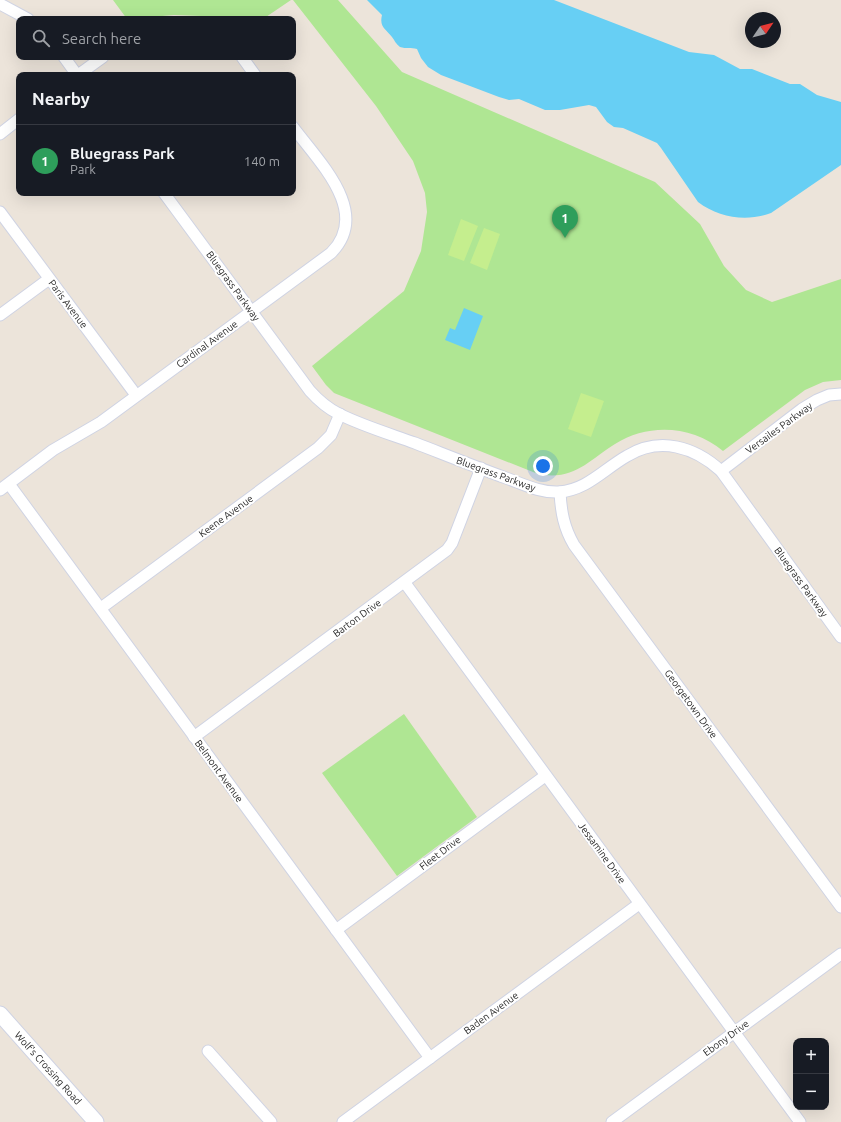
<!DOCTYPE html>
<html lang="en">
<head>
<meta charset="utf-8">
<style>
  :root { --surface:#171b24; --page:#20242c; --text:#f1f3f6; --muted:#9ea1a6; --line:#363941; --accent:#ea580c }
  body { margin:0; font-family:Ubuntu,sans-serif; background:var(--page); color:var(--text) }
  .controls { position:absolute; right:12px; bottom:12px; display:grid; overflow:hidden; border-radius:8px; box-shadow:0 4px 16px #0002 }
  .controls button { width:36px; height:36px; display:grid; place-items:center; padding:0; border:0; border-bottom:1px solid var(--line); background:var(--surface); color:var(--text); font:20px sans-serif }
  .compass { position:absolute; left:745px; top:12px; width:36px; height:36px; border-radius:50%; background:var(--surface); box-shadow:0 4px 16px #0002; rotate:55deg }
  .you { position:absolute; left:543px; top:466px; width:14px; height:14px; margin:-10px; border:3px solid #fff; border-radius:50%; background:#1a73e8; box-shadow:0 0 0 6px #1a73e833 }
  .badge { display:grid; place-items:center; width:26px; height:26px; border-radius:50%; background:var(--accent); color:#fff; font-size:13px; font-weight:700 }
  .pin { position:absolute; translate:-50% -33px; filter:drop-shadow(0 1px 2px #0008) }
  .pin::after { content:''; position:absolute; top:21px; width:14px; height:12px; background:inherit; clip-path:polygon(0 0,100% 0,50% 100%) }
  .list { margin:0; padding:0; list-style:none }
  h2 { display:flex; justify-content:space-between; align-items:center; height:52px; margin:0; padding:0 16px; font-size:17px }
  h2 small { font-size:13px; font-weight:400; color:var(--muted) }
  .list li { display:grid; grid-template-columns:26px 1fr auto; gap:12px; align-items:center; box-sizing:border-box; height:72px; padding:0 16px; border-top:1px solid var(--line) }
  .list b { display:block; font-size:15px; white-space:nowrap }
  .list p { margin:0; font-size:13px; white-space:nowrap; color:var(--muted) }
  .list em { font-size:13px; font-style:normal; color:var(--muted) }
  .icon { flex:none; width:22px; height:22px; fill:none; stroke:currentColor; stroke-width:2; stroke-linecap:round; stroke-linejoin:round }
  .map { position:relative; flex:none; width:841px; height:1122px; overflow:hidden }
  .search { position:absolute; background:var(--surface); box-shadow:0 4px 16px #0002; left:16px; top:16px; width:280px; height:44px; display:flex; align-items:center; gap:10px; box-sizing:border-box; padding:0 14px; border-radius:8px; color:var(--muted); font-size:15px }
  .panel { position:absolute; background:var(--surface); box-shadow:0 4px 16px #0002; left:16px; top:72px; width:280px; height:124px; border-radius:8px }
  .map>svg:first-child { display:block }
</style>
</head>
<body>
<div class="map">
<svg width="841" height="1122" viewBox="0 0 841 1122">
  <rect width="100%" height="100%" fill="#ece4da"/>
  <g fill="#afe693">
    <polygon points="113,0 291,0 263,19 212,19 201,16 174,15 127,19"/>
    <path d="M293,0h45l64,72 253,110 45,42 24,42 22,24 26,12 69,-23v101l-18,2 -18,8 -82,61c-31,-26 -75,-28 -108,-7 -27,17 -41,37 -77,30l-204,-81 -8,-8 -14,-19 92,-75 17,-40 6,-39 -2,-19 -12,-32 -37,-55z"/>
    <polygon points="404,714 477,817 397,876 322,773"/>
  </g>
  <g fill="#c5ee8e">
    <polygon points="461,219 478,226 464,261 448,255"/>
    <polygon points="484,228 500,234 487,270 470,263"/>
    <polygon points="581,393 604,401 591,437 568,429"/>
  </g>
  <g fill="#67cff4">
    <path d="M367,0h187l135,52 25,3 26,14h12l38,15h10l17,11 24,7v63l-70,48c-24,9 -52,5 -73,-11l-37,-54 -4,-5 -34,-15 -9,-1 -7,-5 -11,-15 -7,-2 -29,5h-15l-26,-11 -10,1 -10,-3 -58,-22 -13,-8 -7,-9 -4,-9c-6,-2 -11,0 -17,-2 -4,-3 -5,-6 -8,-10 -6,-8 -13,-10 -10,-22z"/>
    <polygon points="464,308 483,316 470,350 445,340 450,328 455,330"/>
  </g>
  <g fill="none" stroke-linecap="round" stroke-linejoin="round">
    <g stroke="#cfd3e3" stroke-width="13">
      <g id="minor">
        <polyline points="0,4 28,19"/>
        <polyline points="64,57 77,75"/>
        <polyline points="242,57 255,75"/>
        <polyline points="78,75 103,57"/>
        <polyline points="0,134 19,119"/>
        <path d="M164,193l146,198c9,10 17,17 29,23 24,12 51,20 76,29 31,12 61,24 91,35 17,6 34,15 53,14 28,-2 45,-23 68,-36 33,-20 68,-9 94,15l120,166"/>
        <polyline points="0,212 136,395"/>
        <polyline points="0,315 49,279"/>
        <polyline points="721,471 802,409 817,400 829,395 841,394"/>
        <polyline points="9,484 430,1058"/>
        <path d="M0,490l53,-40 48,-28 230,-169c41,-41 -13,-92 -38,-126"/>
        <path d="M560,492c1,20 4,36 14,53l267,362"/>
        <polyline points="405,583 800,1122"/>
        <polyline points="101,608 318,448 331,435 340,414"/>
        <polyline points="194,737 447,550 452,543 481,468"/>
        <polyline points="336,930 545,776"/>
        <polyline points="208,1051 271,1122"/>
        <polyline points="343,1122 639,904"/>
        <polyline points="612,1122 841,954"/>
      </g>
    </g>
    <g stroke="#cfd3e3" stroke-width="17">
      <polyline id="secondary" points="0,1014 96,1122"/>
    </g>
    <use href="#minor" stroke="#fff" stroke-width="11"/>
    <use href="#secondary" stroke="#fff" stroke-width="15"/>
  </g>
  <g text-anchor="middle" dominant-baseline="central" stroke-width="4" stroke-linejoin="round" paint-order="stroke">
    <g font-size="10" fill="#292929" stroke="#fff">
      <text transform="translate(233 286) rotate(54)">Bluegrass Parkway</text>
      <text transform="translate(68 304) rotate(53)">Paris Avenue</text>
      <text transform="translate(207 344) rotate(-36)">Cardinal Avenue</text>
      <text transform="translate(779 428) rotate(-36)">Versailes Parkway</text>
      <text transform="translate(496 474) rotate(20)">Bluegrass Parkway</text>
      <text transform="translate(226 516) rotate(-36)">Keene Avenue</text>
      <text transform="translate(801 582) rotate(54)">Bluegrass Parkway</text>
      <text transform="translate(357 618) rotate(-36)">Barton Drive</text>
      <text transform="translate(691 704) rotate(54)">Georgetown Drive</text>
      <text transform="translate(219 771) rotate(54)">Belmont Avenue</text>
      <text transform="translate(440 853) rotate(-37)">Fleet Drive</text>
      <text transform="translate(602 853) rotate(54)">Jessamine Drive</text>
      <text transform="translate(491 1013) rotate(-36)">Baden Avenue</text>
      <text transform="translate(726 1038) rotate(-36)">Ebony Drive</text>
      <text transform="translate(48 1068) rotate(48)">Wolf's Crossing Road</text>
    </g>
  </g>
</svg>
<div class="controls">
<button>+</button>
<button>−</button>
</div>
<svg class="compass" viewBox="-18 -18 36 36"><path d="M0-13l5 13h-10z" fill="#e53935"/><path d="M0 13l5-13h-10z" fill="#9ea1a6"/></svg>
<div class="you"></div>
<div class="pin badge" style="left:565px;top:238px;background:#2e9e5b">1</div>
<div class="search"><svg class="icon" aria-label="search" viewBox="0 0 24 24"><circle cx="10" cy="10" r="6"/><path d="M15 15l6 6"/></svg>Search here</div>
<section class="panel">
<h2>Nearby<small></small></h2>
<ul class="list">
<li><span class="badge" style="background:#2e9e5b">1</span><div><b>Bluegrass Park</b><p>Park</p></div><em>140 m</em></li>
</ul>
</section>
</div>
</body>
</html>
